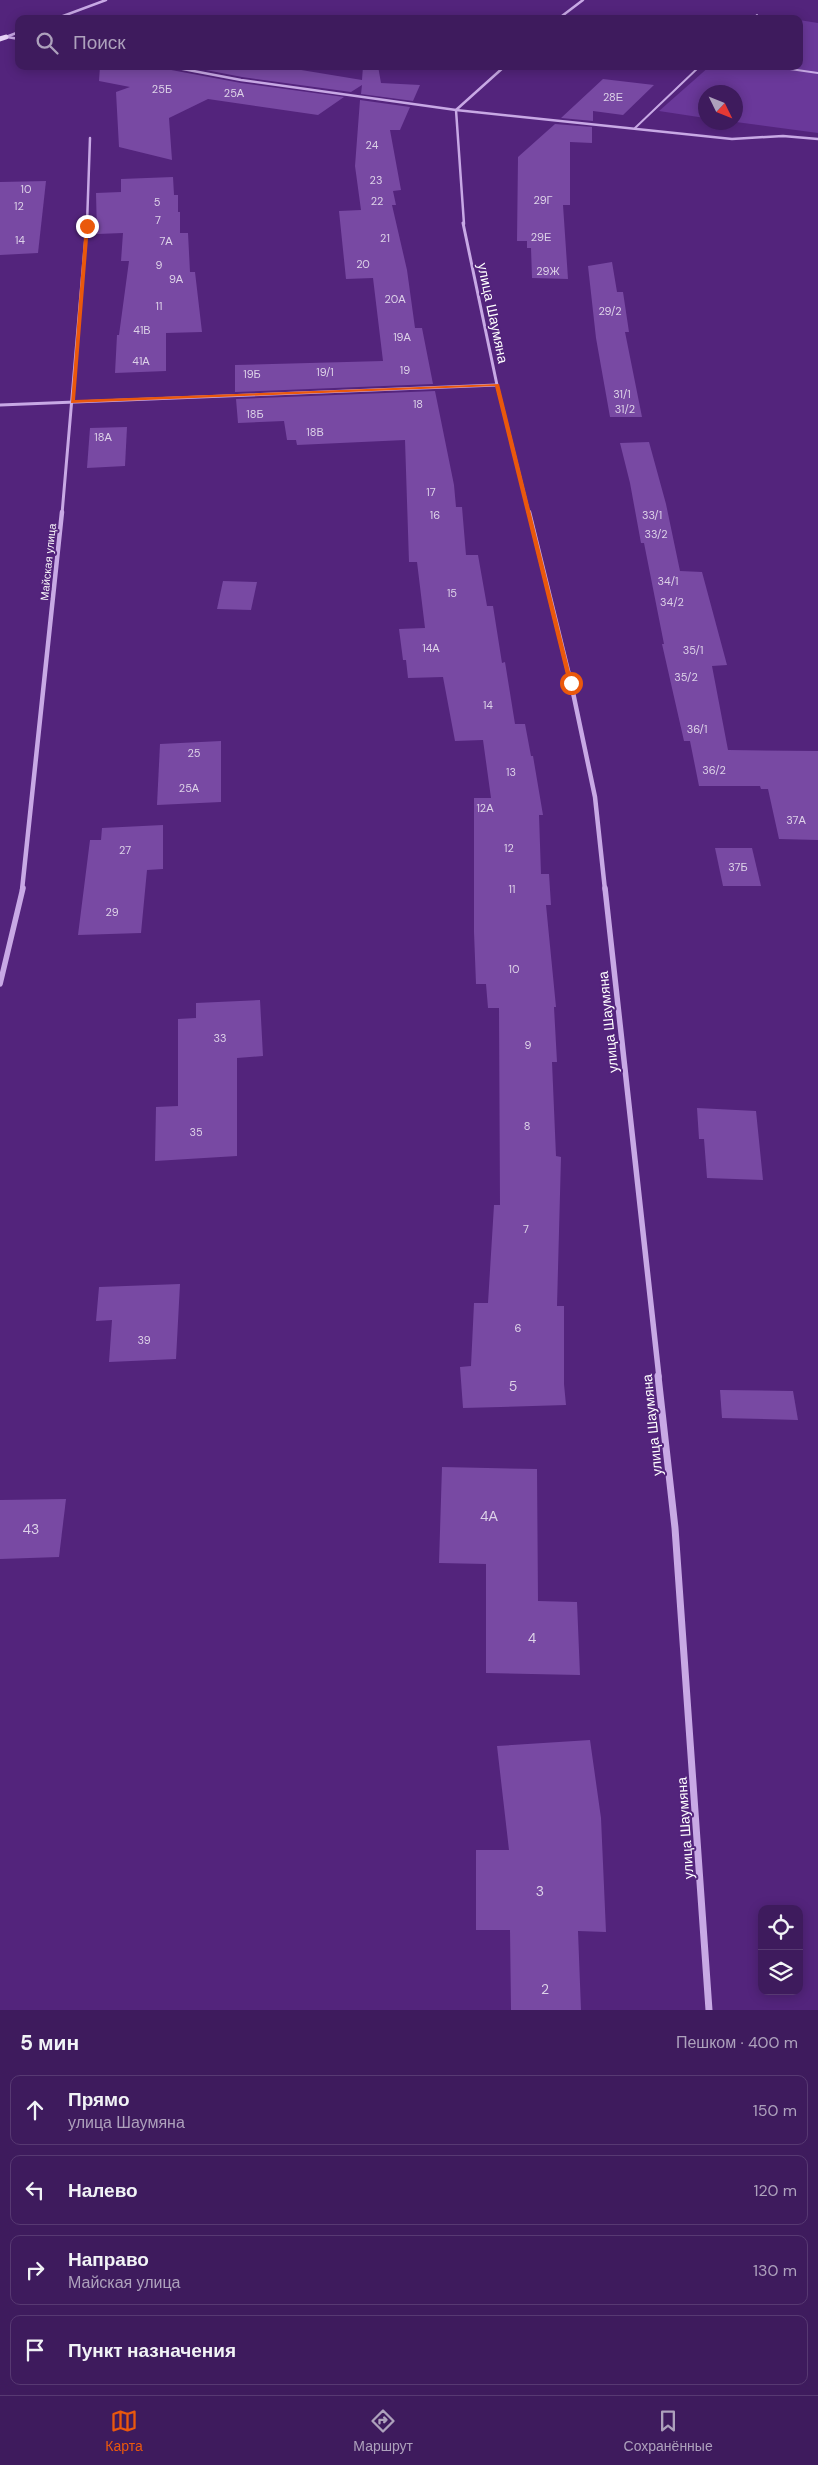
<!DOCTYPE html>
<html lang="ru">
<head>
<meta charset="utf-8">
<style>
  :root { --surface:#3e1b5d; --page:#492866; --text:#f1f3f6; --muted:#ada1bc; --line:#573972; --accent:#ea580c }
  body { margin:0; font-family:"DM Sans",sans-serif; background:var(--page); color:var(--text) }
  .controls { position:absolute; right:15px; bottom:15px; display:grid; overflow:hidden; border-radius:10px; box-shadow:0 2px 12px #0003 }
  .controls button { width:45px; height:45px; display:grid; place-items:center; padding:0; border:0; border-bottom:1px solid var(--line); background:var(--surface); color:var(--text); font:25px sans-serif }
  .compass { position:absolute; left:698px; top:85px; width:45px; height:45px; border-radius:50%; background:var(--surface); box-shadow:0 2px 12px #0003; rotate:133deg }
  .stop { position:absolute; width:15px; height:15px; margin:-11px; border:4px solid #ea580c; border-radius:50%; background:#fff }
  .stop.end { background:#ea580c; border-color:#fff; box-shadow:0 1px 5px #0008 }
  .list { margin:0; padding:0; list-style:none }
  h2 { display:flex; justify-content:space-between; align-items:center; height:65px; margin:0; padding:0 20px; font-size:21px }
  h2 small { font-size:16px; font-weight:400; color:var(--muted) }
  .list li { display:grid; grid-template-columns:32px 1fr auto; gap:15px; align-items:center; box-sizing:border-box; height:70px; margin:0 10px 10px; padding:0 10px; border:1px solid var(--line); border-radius:10px }
  .list b { display:block; font-size:19px; white-space:nowrap }
  .list p { margin:0; font-size:16px; white-space:nowrap; color:var(--muted) }
  .list em { font-size:16px; font-style:normal; color:var(--muted) }
  .icon { flex:none; width:28px; height:28px; fill:none; stroke:currentColor; stroke-width:2; stroke-linecap:round; stroke-linejoin:round }
  .map { position:relative; flex:none; width:818px; height:2010px; overflow:hidden }
  .search { position:absolute; background:var(--surface); box-shadow:0 2px 12px #0003; left:15px; right:15px; top:15px; height:55px; display:flex; align-items:center; gap:12px; box-sizing:border-box; padding:0 18px; border-radius:10px; color:var(--muted); font-size:19px }
  .sheet { height:385px; background:var(--surface) }
  nav { display:flex; justify-content:space-around; align-items:center; box-sizing:border-box; height:70px; border-top:1px solid var(--line); background:var(--surface); font-size:14px; color:var(--muted) }
  nav a { display:grid; justify-items:center; gap:2px }
  nav .on { color:var(--accent) }
  .map>svg:first-child { display:block }
</style>
</head>
<body>
<div class="map">
<svg width="818" height="2010" viewBox="0 0 818 2010">
  <rect width="100%" height="100%" fill="#53247c"/>
  <polygon fill="#6a389a" points="799,20 818,23 818,133 736,122 736,92 706,92 705,118 659,111 710,66 799,66"/>
  <g fill="#7849a3">
    <polygon points="100,66 164,66 166,69 241,83 344,97 318,115 208,99 169,118 172,160 119,147 116,92 130,87 99,81"/>
    <polygon points="185,66 277,66 362,80 363,66 378,66 381,83 420,85 413,101 361,94 362,85 351,92 242,77"/>
    <polygon points="603,79 654,85 623,115 593,111 593,121 561,118"/>
    <polygon points="360,100 410,107 400,130 390,130 401,190 393,191 396,205 392,205 407,270 415,328 422,328 433,384 235,392 235,365 383,361 373,278 346,279 339,211 361,210 355,166"/>
    <polygon points="555,124 592,127 592,143 570,142 570,205 563,205 568,279 532,278 531,248 527,248 527,241 517,241 518,157"/>
    <polygon points="173,177 174,195 178,195 178,212 180,212 180,233 188,233 190,272 195,272 202,332 166,333 166,371 115,373 117,335 119,335 129,261 121,261 123,233 97,234 96,193 121,192 121,179"/>
    <polygon points="46,181 38,253 0,255 0,182"/>
    <polygon points="612,262 617,292 623,292 629,332 625,332 642,417 610,417 596,338 588,266"/>
    <polygon points="435,391 454,485 456,507 462,507 466,555 478,555 487,606 493,606 502,663 505,662 515,724 525,724 531,756 533,756 543,815 539,815 541,874 549,874 551,905 546,905 556,1007 554,1007 557,1062 552,1062 556,1156 561,1157 557,1306 564,1306 564,1384 566,1405 463,1408 460,1367 471,1366 474,1303 488,1303 494,1205 500,1205 499,1008 488,1008 486,984 476,984 474,932 474,798 491,798 483,740 455,741 443,677 408,678 406,660 403,660 399,629 425,628 417,562 409,562 405,440 297,445 296,440 287,440 284,421 238,423 236,399"/>
    <polygon points="127,427 125,466 87,468 90,428"/>
    <polygon points="649,442 666,504 680,571 702,572 727,665 712,666 728,750 818,751 818,840 779,839 768,789 761,789 760,786 699,786 690,741 684,741 662,644 664,644 644,543 641,543 630,483 620,443"/>
    <polygon points="223,581 257,582 251,610 217,609"/>
    <polygon points="221,741 221,802 157,805 160,744"/>
    <polygon points="163,825 163,869 147,870 141,933 78,935 90,840 101,840 102,828"/>
    <polygon points="715,848 752,848 761,886 723,886"/>
    <polygon points="260,1000 263,1056 237,1058 237,1156 155,1161 156,1107 178,1106 178,1019 196,1018 196,1003"/>
    <polygon points="697,1108 756,1111 763,1180 707,1178 704,1139 699,1139"/>
    <polygon points="180,1284 176,1359 109,1362 112,1320 96,1321 99,1287"/>
    <polygon points="720,1390 793,1391 798,1420 722,1418"/>
    <polygon points="442,1467 537,1469 538,1601 577,1602 580,1675 486,1673 486,1564 439,1563"/>
    <polygon points="66,1499 59,1557 0,1559 0,1500"/>
    <polygon points="590,1740 601,1818 606,1932 578,1931 581,2010 511,2010 510,1930 476,1930 476,1850 509,1850 497,1746"/>
  </g>
  <g fill="none" stroke-linecap="round" stroke-linejoin="round">
    <g stroke="#c8a9e5" stroke-width="2">
      <polyline points="753,19 757,15"/>
      <polyline points="769,66 818,73"/>
      <polyline points="635,128 700,66"/>
    </g>
    <g stroke="#c8a9e5" stroke-width="2.5">
      <polyline points="55,19 106,0"/>
      <polyline points="558,19 583,0"/>
      <polyline points="6,37 19,32"/>
      <polyline points="7,37 19,39"/>
      <polyline points="167,66 241,80 456,110 732,139 783,136 818,139"/>
      <polyline points="87,224 90,138"/>
      <polyline points="464,224 456,110 505,66"/>
    </g>
    <g stroke="#c8a9e5" stroke-width="3">
      <polyline points="463,223 497,385 529,514"/>
      <polyline points="0,405 497,385"/>
      <polyline points="62,514 87,223"/>
    </g>
    <g stroke="#c8a9e5" stroke-width="4.5">
      <polyline points="529,512 571,683 595,797 605,890"/>
      <polyline points="22,890 62,512"/>
    </g>
    <g stroke="#c8a9e5" stroke-width="5.5">
      <polyline points="605,888 659,1377"/>
      <polyline points="0,984 23,888"/>
    </g>
    <polyline stroke="#c8a9e5" stroke-width="7" points="658,1376 675,1528 709,2010"/>
    <polyline stroke="#e5d2f5" stroke-width="5" points="0,39 6,37"/>
  </g>
  <polygon fill="#ea580c" points="85,225 89,226 75,400 499,384 573,684 568,683 495,386 71,403"/>
  <g text-anchor="middle" dominant-baseline="central" stroke-width="4" stroke-linejoin="round" paint-order="stroke">
    <g font-size="11" fill="#ddd2e8">
      <text x="162" y="89">25Б</text>
      <text x="234" y="93">25А</text>
      <text x="613" y="97">28Е</text>
      <text x="372" y="145">24</text>
      <text x="376" y="180">23</text>
      <text x="26" y="189">10</text>
      <text x="543" y="200">29Г</text>
      <text x="377" y="201">22</text>
      <text x="157" y="202">5</text>
      <text x="19" y="206">12</text>
      <text x="158" y="220">7</text>
      <text x="541" y="237">29Е</text>
      <text x="385" y="238">21</text>
      <text x="20" y="240">14</text>
      <text x="166" y="241">7А</text>
      <text x="363" y="264">20</text>
      <text x="159" y="265">9</text>
      <text x="548" y="271">29Ж</text>
      <text x="176" y="279">9А</text>
      <text x="395" y="299">20А</text>
      <text x="159" y="306">11</text>
      <text x="610" y="311">29/2</text>
      <text x="142" y="330">41В</text>
      <text x="402" y="337">19А</text>
      <text x="141" y="361">41А</text>
      <text x="405" y="370">19</text>
      <text x="325" y="372">19/1</text>
      <text x="252" y="374">19Б</text>
      <text x="622" y="394">31/1</text>
      <text x="418" y="404">18</text>
      <text x="625" y="409">31/2</text>
      <text x="255" y="414">18Б</text>
      <text x="315" y="432">18В</text>
      <text x="103" y="437">18А</text>
      <text x="431" y="492">17</text>
      <text x="435" y="515">16</text>
      <text x="652" y="515">33/1</text>
      <text x="656" y="534">33/2</text>
      <text x="668" y="581">34/1</text>
      <text x="452" y="593">15</text>
      <text x="672" y="602">34/2</text>
      <text x="431" y="648">14А</text>
      <text x="693" y="650">35/1</text>
      <text x="686" y="677">35/2</text>
      <text x="488" y="705">14</text>
      <text x="697" y="729">36/1</text>
      <text x="194" y="753">25</text>
      <text x="714" y="770">36/2</text>
      <text x="511" y="772">13</text>
      <text x="189" y="788">25А</text>
      <text x="485" y="808">12А</text>
      <text x="796" y="820">37А</text>
      <text x="509" y="848">12</text>
      <text x="125" y="850">27</text>
      <text x="738" y="867">37Б</text>
      <text x="512" y="889">11</text>
      <text x="112" y="912">29</text>
      <text x="514" y="969">10</text>
      <text x="220" y="1038">33</text>
      <text x="528" y="1045">9</text>
      <text x="527" y="1126">8</text>
      <text x="196" y="1132">35</text>
      <text x="526" y="1229">7</text>
      <text x="518" y="1328">6</text>
      <text x="144" y="1340">39</text>
    </g>
    <g font-size="11" fill="#fff" stroke="#53247c">
      <text transform="translate(48 562) rotate(-84)">Майская улица</text>
    </g>
    <g font-size="14" fill="#fff" stroke="#53247c">
      <text transform="translate(493 313) rotate(78)">улица Шаумяна</text>
      <text transform="translate(608 1022) rotate(-96)">улица Шаумяна</text>
      <text transform="translate(652 1425) rotate(-96)">улица Шаумяна</text>
      <text transform="translate(685 1828) rotate(-94)">улица Шаумяна</text>
    </g>
    <g font-size="14" fill="#ddd2e8">
      <text x="513" y="1386">5</text>
      <text x="489" y="1516">4А</text>
      <text x="31" y="1529">43</text>
      <text x="532" y="1638">4</text>
      <text x="540" y="1891">3</text>
      <text x="545" y="1989">2</text>
    </g>
  </g>
</svg>
<div class="controls">
<button><svg class="icon" aria-label="locate" viewBox="0 0 24 24"><circle cx="12" cy="12" r="6"/><path d="M12 2v4M12 18v4M2 12h4M18 12h4"/></svg></button>
<button><svg class="icon" aria-label="layers" viewBox="0 0 24 24"><path d="M12 4l9 5-9 5-9-5zM3 14l9 5 9-5"/></svg></button>
</div>
<svg class="compass" viewBox="-18 -18 36 36"><path d="M0-13l5 13h-10z" fill="#e53935"/><path d="M0 13l5-13h-10z" fill="#ada1bc"/></svg>
<div class="stop" style="left:571px;top:683px"></div>
<div class="stop end" style="left:87px;top:226px"></div>
<div class="search"><svg class="icon" aria-label="search" viewBox="0 0 24 24"><circle cx="10" cy="10" r="6"/><path d="M15 15l6 6"/></svg>Поиск</div>
</div>
<section class="sheet">
<h2>5 мин<small>Пешком · 400 m</small></h2>
<ul class="list">
<li><svg class="icon" aria-label="ahead" viewBox="0 0 24 24"><path d="M12 20V5M6 11l6-6 6 6"/></svg><div><b>Прямо</b><p>улица Шаумяна</p></div><em>150 m</em></li>
<li><svg class="icon" aria-label="left" viewBox="0 0 24 24"><path d="M17 20v-9H6M10 6l-5 5 5 5"/></svg><div><b>Налево</b></div><em>120 m</em></li>
<li><svg class="icon" aria-label="right" viewBox="0 0 24 24"><path d="M7 20v-9h11M14 6l5 5-5 5"/></svg><div><b>Направо</b><p>Майская улица</p></div><em>130 m</em></li>
<li><svg class="icon" aria-label="arrive" viewBox="0 0 24 24"><path d="M6 21V4h12l-3 4 3 4H6"/></svg><div><b>Пункт назначения</b></div></li>
</ul>
</section>
<nav>
<a class="on"><svg class="icon" aria-label="map" viewBox="0 0 24 24"><path d="M3 6l6-2 6 2 6-2v14l-6 2-6-2-6 2zM9 4v14M15 6v14"/></svg>Карта</a>
<a><svg class="icon" aria-label="directions" viewBox="0 0 24 24"><path d="M12 3l9 9-9 9-9-9zM9 14v-3h6M13 9l2 2-2 2"/></svg>Маршрут</a>
<a><svg class="icon" aria-label="saved" viewBox="0 0 24 24"><path d="M7 4h10v16l-5-4-5 4z"/></svg>Сохранённые</a>
</nav>
</body>
</html>
